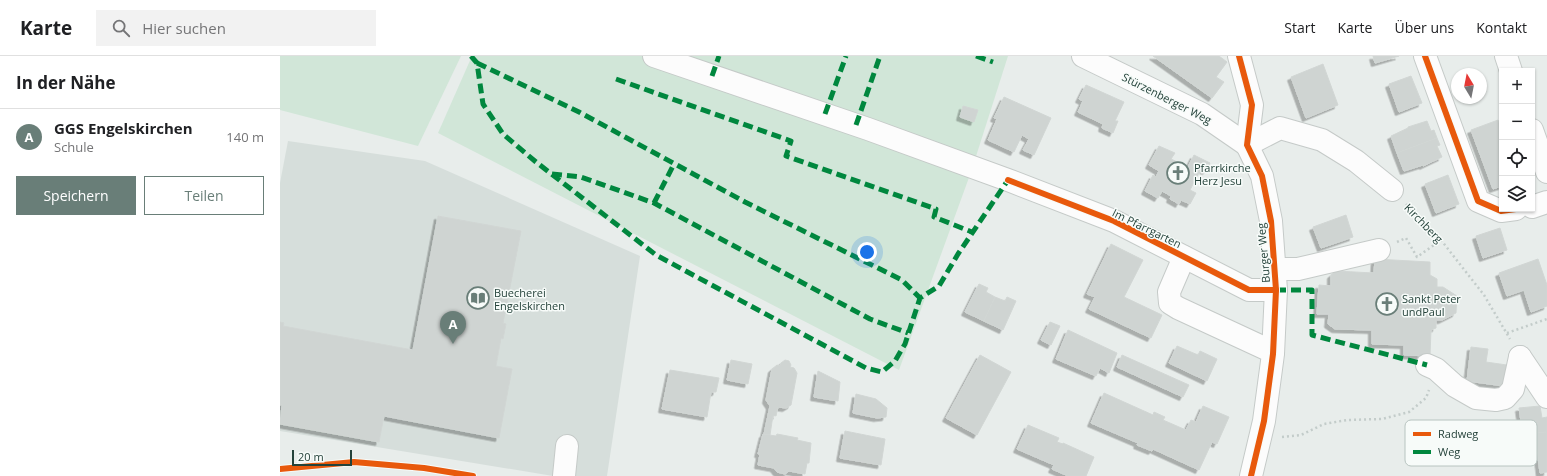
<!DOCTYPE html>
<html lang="de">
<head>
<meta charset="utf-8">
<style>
  :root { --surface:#fff; --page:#f2f2f2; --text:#202124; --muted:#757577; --line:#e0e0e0; --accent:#697e78 }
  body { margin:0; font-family:"Open Sans",sans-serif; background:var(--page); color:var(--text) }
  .controls { position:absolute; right:12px; top:12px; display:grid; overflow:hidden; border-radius:0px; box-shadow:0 1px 3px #0004 }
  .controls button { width:36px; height:36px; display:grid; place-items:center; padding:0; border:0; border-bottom:1px solid var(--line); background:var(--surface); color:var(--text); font:20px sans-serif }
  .compass { position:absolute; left:1171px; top:12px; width:36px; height:36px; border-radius:50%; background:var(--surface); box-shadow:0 1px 3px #0004; rotate:350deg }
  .scale { position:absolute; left:12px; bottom:10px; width:60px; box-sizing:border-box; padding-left:4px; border:2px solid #24423a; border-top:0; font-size:11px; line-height:14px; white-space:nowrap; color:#24423a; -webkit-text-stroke:3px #f7fbf9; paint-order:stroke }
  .you { position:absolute; left:587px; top:196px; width:14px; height:14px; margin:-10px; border:3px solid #fff; border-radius:50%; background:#1a73e8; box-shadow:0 0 0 6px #1a73e833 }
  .badge { display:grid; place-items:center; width:26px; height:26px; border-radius:50%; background:var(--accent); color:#fff; font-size:13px; font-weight:700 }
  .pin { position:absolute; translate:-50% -33px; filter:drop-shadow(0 1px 2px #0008) }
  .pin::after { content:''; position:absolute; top:21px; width:14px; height:12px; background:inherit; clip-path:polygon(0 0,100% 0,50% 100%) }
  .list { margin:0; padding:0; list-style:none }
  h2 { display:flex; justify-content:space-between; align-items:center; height:52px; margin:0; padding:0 16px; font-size:17px }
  h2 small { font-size:13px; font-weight:400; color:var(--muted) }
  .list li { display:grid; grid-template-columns:26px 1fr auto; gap:12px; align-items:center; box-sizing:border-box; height:56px; padding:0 16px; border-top:1px solid var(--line) }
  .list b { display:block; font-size:15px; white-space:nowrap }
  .list p { margin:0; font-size:13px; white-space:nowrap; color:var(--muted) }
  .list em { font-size:13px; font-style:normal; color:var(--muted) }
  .actions { display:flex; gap:8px; padding:12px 16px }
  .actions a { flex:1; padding:9px 0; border:1px solid var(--accent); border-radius:0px; text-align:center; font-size:14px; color:var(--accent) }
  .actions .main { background:var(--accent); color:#fff }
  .icon { flex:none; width:22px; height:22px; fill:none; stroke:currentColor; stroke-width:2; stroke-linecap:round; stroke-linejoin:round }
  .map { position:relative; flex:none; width:1267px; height:420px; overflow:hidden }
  header { display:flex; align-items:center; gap:24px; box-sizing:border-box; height:56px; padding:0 20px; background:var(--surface); border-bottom:1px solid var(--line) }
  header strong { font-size:19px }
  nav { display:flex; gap:22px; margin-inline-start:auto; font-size:14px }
  .search { width:280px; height:36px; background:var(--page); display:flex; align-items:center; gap:10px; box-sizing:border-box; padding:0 14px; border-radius:0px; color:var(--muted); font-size:15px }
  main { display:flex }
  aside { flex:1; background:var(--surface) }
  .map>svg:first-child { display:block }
</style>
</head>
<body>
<header>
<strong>Karte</strong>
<div class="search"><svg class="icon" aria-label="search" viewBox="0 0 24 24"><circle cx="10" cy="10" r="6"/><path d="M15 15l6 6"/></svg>Hier suchen</div>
<nav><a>Start</a><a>Karte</a><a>Über uns</a><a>Kontakt</a></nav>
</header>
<main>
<aside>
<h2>In der Nähe<small></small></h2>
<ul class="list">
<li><span class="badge">A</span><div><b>GGS Engelskirchen</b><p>Schule</p></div><em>140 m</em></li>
</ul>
<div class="actions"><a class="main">Speichern</a><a>Teilen</a></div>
</aside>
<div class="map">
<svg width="1267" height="420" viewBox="0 0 1267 420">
  <defs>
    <filter id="shadow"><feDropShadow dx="-3.5" dy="3.5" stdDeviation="0" flood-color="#0004"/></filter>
  </defs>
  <rect width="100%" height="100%" fill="#e8edeb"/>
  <polygon fill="#d6dedb" points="8,85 145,105 360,200 327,420 273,420 0,375 0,127"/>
  <g fill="#d1e6d8">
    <polygon points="0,0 181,0 138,90 0,54"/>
    <polygon points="192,0 728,0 691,116 619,314 158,77"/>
  </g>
  <g fill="#cfd4d2" stroke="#d1d6d4" filter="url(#shadow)">
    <polygon points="873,0 939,0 947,6 936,21 944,26 932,42"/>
    <polygon points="1093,0 1119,0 1095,7"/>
    <polygon points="1043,8 1058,49 1026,62 1011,21"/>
    <polygon points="1131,20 1142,47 1119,56 1109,28"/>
    <polygon points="806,29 844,46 835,65 838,65 833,77 822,72 823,68 798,56 803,45 799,43"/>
    <polygon points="724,41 771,62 754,99 743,94 749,83 742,79 734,96 708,84 717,63 714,62"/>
    <polygon points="683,50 698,54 694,66 680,61"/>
    <polygon points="1218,64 1222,74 1222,130 1213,133 1191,74"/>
    <polygon points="1147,65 1151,75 1154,74 1157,82 1117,97 1111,80 1128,72 1128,71"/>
    <polygon points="1157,82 1160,89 1157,90 1162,101 1143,110 1143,109 1124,115 1117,97"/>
    <polygon points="879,90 895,97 891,103 908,111 914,99 930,107 926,115 921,113 910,134 916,137 910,148 901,144 899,148 890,143 891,140 882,135 878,142 865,135 873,119 876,121 879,115 869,109"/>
    <polygon points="1168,119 1179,148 1156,157 1145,128"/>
    <polygon points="1066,159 1073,181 1041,192 1033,171"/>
    <polygon points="158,160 241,175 223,267 226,268 223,283 221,282 216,310 232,313 219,382 104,360 99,386 0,368 2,349 0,349 0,266 4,267 3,270 133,294"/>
    <polygon points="1220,172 1227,194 1203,202 1196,180"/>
    <polygon points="831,188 863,204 844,241 882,259 871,282 809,253 815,241 807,238"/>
    <polygon points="1095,203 1150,206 1150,219 1157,223 1157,231 1163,231 1177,240 1176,257 1162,264 1156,264 1156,272 1151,274 1150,300 1124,299 1124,289 1092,288 1092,274 1055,273 1048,268 1049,258 1037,258 1039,229 1051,230 1051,219 1056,215 1094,217"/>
    <polygon points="1258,203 1267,229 1267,250 1251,256 1244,234 1227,240 1219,217"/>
    <polygon points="699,228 708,232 706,236 715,241 704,265 685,256"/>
    <polygon points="715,241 725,245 727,241 736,245 723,274 704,265"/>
    <polygon points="770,266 780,270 771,289 761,284"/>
    <polygon points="788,274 837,297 829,317 820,312 816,320 776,303"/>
    <polygon points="897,290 918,299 920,295 937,303 927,325 889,307"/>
    <polygon points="1191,291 1208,293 1206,306 1227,309 1224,330 1187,325"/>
    <polygon points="700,299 731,316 697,379 666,362"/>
    <polygon points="842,299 909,329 903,341 837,311"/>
    <polygon points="451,304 472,308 468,328 447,324"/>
    <polygon points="505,304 509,305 511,309 510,311 514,312 517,317 511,349 506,352 498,351 496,360 493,359 490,379 484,378 490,350 486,344 492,313 497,309 500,310 501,307"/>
    <polygon points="390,314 439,322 436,336 431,336 427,361 382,353"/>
    <polygon points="538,315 560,326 558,345 534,341"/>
    <polygon points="824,337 873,359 874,356 885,361 883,364 906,374 911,364 916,366 923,350 949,361 937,388 932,386 919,414 873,393 872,395 857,389 858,387 811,367"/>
    <polygon points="576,338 596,343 607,352 606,361 597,362 573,357"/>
    <polygon points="1260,350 1262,362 1267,361 1267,376 1243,379 1239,352"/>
    <polygon points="748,369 779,382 777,386 783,388 783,387 814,401 806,420 788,420 772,413 774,409 737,393"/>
    <polygon points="565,375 605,383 601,409 560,402"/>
    <polygon points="1267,376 1267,416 1260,417 1255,377"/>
    <polygon points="483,378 496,380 497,378 518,382 517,384 531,387 529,407 527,407 525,418 509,415 505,418 497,416 494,412 478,409 480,398 478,398"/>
  </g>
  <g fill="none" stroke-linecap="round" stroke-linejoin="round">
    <g stroke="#c5cac8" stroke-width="24">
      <g id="minor">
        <polyline points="374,0 588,73 728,124 834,165 969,234 996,234"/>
        <polyline points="803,0 922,58 967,89"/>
        <polyline points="959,0 972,49 967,89 982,120 991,165 996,234 993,298 984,365 971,420"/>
        <polyline points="1145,0 1198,145 1221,155 1236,153"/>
        <polyline points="1226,0 1231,15"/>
        <polyline points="1252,74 1267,116"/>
        <polyline points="967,89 1000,72 1042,84 1076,105 1112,134"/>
        <polyline points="1252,151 1267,146"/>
        <polyline points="904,201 889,236 890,247 898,252 993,296"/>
        <polyline points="994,213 1018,213 1099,194"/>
        <polyline points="1240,301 1267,341"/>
        <polyline points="1147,309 1156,313 1175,330 1196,342 1216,344 1225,342 1233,333 1240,301"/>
        <polyline points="284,420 287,390"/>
      </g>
    </g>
    <g stroke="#c3ccca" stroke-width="2.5" stroke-dasharray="2 3" stroke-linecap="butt">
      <polyline points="1126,148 1161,184 1204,239 1230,283"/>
      <polyline points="1117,186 1126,182 1137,201 1161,184"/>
      <polyline points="1227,277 1267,263"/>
      <polyline points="1002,381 1021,379 1044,368 1067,364 1102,363 1129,356 1146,342 1149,334"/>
    </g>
    <use href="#minor" stroke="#fcfcfc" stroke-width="22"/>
    <g stroke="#00873e" stroke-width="5" stroke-dasharray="10 5" stroke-linecap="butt">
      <polyline points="191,0 197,7 203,48 223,78 256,106 376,199 586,312 602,316 615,305 625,288 640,242 659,230 678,198 728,124"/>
      <polyline points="696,0 713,6"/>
      <polyline points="197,7 299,56 465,146 622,224 640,242"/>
      <polyline points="432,20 439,0"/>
      <polyline points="336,23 511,85 506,100 656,153 654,161 692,176"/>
      <polyline points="545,58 566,0"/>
      <polyline points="576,69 600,0"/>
      <polyline points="272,118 301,121 374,147 590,263 628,277"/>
      <polyline points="374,147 394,108"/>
      <polyline points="996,234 1032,234 1032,279 1147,309"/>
    </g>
    <g stroke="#f7fbf9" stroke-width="8">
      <g id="cycleway">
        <polyline points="959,0 972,49 967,89 982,120 991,165 996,234 993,298 984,365 971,420"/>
        <polyline points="1145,0 1198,145 1221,155 1236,153"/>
        <polyline points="728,124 834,165 969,234 996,234"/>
        <polyline points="0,413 74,406 144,412 193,420"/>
      </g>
    </g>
    <use href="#cycleway" stroke="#e8590c" stroke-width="6"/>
  </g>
  <defs>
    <g id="church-ring" transform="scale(1.15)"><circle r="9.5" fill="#f7fbf9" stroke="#697e78" stroke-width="1.5"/><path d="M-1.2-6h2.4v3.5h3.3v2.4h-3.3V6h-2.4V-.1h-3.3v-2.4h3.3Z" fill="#697e78"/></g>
    <g id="library-ring" transform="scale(1.15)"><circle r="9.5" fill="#f7fbf9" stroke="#697e78" stroke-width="1.5"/><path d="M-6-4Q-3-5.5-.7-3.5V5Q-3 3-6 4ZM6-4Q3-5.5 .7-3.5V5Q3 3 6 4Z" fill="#697e78"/></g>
  </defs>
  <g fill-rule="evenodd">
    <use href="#church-ring" x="898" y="117"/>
    <use href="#library-ring" x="198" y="242"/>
    <use href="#church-ring" x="1107" y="248"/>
  </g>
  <g text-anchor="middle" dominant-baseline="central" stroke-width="3" stroke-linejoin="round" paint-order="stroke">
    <g font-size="11" fill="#24423a" stroke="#f7fbf9">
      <text transform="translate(887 42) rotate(27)">Stürzenberger Weg</text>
      <text transform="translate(1144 167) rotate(46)">Kirchberg</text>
      <text transform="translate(867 172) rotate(26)">Im Pfarrgarten</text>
      <text transform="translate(983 197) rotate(-95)">Burger Weg</text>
    </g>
    <g font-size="11" fill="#24423a" stroke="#f7fbf9" text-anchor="start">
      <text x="914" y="111">Pfarrkirche<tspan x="914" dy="13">Herz Jesu</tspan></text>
      <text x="214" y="236">Buecherei<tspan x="214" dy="13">Engelskirchen</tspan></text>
      <text x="1122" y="242">Sankt Peter<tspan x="1122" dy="13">undPaul</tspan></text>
    </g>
  </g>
  <rect x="1125" y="364" width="132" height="46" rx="6" fill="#f7fbf9" stroke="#b8c4c0" stroke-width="1"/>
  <rect x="1133" y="376" width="18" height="4" fill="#e8590c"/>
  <rect x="1133" y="394" width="18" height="4" fill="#00873e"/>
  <g font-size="11" fill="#24423a">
    <text x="1158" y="382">Radweg</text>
    <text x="1158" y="400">Weg</text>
  </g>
</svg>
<div class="controls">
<button>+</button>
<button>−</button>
<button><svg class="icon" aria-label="locate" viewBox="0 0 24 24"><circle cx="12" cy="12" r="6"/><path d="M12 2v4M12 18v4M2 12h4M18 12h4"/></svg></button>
<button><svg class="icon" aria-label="layers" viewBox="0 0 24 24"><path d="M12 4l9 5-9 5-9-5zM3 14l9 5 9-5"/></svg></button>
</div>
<svg class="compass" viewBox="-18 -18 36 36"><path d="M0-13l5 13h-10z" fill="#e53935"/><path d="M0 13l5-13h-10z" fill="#757577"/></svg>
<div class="scale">20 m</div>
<div class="you"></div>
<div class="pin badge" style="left:173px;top:288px">A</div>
</div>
</main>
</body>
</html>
